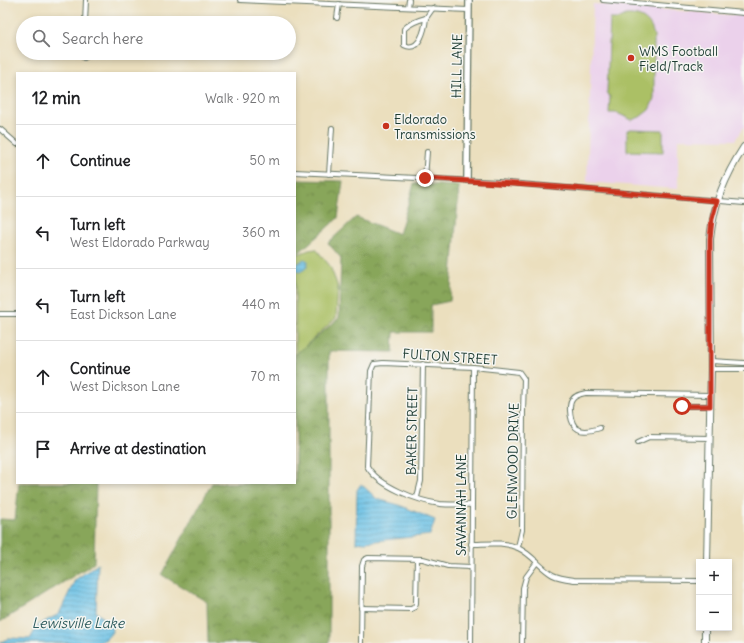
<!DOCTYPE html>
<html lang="en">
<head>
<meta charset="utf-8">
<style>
  :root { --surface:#fff; --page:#f2f2f2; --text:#202124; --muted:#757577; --line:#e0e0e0 }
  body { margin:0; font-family:Delius,sans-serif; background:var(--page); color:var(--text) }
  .controls { position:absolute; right:12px; bottom:12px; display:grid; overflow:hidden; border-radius:0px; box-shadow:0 2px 6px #0003 }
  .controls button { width:36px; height:36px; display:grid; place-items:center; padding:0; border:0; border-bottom:1px solid var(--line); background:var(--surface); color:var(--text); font:20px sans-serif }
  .stop { position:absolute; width:12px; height:12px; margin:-9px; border:3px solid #c8321e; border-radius:50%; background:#fff }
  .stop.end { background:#c8321e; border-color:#fff; box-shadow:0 1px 4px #0008 }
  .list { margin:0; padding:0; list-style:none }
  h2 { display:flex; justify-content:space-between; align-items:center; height:52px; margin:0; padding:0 16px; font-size:17px }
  h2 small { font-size:13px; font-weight:400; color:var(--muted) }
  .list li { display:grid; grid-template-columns:26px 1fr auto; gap:12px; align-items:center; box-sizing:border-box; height:72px; padding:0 16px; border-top:1px solid var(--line) }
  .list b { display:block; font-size:15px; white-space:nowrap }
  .list p { margin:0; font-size:13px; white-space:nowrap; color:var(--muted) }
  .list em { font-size:13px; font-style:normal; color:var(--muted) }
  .icon { flex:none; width:22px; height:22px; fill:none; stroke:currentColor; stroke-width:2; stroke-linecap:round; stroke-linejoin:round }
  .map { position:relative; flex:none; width:744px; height:643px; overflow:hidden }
  .search { position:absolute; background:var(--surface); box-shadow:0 2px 6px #0003; left:16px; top:16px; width:280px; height:44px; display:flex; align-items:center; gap:10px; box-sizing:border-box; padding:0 14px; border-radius:22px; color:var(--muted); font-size:15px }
  .panel { position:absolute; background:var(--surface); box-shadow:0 2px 6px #0003; left:16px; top:72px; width:280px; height:412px; border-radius:0px }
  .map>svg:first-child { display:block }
</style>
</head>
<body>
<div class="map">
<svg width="744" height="643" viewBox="0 0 744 643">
  <defs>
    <pattern id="forest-crowns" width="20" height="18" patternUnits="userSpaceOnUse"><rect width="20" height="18" fill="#88a65a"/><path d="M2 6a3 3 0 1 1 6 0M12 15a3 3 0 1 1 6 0" fill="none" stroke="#6f884b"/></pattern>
    <pattern id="water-rules" width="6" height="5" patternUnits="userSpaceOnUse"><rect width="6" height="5" fill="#67c0e5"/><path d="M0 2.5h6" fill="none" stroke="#549dba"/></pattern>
  </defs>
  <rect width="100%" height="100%" fill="#f6f6f2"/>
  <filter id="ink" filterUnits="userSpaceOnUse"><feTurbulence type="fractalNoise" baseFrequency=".025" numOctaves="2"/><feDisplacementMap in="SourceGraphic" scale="8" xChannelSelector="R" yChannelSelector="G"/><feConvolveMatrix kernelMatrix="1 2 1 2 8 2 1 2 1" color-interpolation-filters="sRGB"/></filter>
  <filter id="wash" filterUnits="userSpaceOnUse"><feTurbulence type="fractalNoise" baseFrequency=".012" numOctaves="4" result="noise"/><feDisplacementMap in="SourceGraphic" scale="16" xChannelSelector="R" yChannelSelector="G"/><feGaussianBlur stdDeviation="0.9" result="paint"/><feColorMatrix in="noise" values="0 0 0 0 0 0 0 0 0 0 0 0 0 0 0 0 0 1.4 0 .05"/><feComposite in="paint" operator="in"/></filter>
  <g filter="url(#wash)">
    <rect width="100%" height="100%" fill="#ebdfbe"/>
    <polygon fill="#ebd1eb" points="593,4 744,16 744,127 735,140 678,139 678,189 587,182"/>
    <g fill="#abc065" stroke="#657e4c">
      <path d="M626,15c15,-1 26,6 28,22v62l-5,11 -9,7 -8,3 -15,-7h-8l1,-16 -3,-5 3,-73h8z"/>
      <polygon points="630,129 663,130 663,152 627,151 627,130 630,130"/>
      <polygon points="316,249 330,266 338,287 336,318 295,355 295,258 296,255 309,250"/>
    </g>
    <g fill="url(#forest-crowns)" stroke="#547247">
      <polygon points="295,180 343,181 338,218 296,255 295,258"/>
      <polygon points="414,184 459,186 450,301 431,305 431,332 394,332 393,352 329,351 329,643 208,643 207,602 162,575 212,483 295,483 295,355 339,318 341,258 328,243 356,217 399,234"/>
      <polygon points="19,483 96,483 94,563 0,622 0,519 15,520"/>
    </g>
    <g fill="url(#water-rules)" stroke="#437e8c">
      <path d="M304,259l4,2c0,6 -3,9 -9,11l-3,-3v-4z"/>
      <polygon points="361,484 377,499 399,505 435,520 430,535 356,543 357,490"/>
      <path d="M98,564l-2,48c5,5 10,6 15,11l1,9 -6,7 -8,4h-98l9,-5 21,1 8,-14 21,-11 16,-34z"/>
    </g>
  </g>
  <g filter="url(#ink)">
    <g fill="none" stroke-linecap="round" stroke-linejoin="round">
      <g stroke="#667664" stroke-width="6">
        <g id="street">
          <polyline points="240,0 468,10"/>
          <polyline points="603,0 744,13"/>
          <polyline points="408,7 409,0"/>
          <polyline points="337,18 339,4"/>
          <path d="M426,18c-1,10 -6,35 -22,27v-16c6,-6 14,-9 22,-11z"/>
          <polyline points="426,18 433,8"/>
          <polyline points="85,23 86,0"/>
          <polyline points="84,58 84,53"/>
          <polyline points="0,129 17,144"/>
          <polyline points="295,172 498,182 744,203"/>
          <polyline points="329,174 332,128"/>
          <polyline points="425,178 427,152"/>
          <polyline points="0,314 17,314"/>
          <polyline points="711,361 744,363"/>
          <polyline points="711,369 744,369"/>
          <polyline points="682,406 709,406"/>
          <path d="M600,428c-6,2 -16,5 -22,1 -8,-4 -10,-23 -6,-29 3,-5 9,-6 14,-7l124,2"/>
          <polyline points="638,442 649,437 709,438"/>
          <polyline points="417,497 421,481 423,364"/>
          <path d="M471,505c-10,-1 -21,0 -31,-1 -22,-3 -62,-18 -73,-38l4,-95 3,-7 9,-1 90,4 46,5 5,7 -1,33 -1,118 -4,17"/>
          <path d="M471,544c15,0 33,-3 47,4 14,6 22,20 35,27 6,3 14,4 21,5l125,1"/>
          <polyline points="361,608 411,609 415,607 416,603 417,559"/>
          <polyline points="361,643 362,566 364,560 368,558 423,559 448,566 471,567"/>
          <polyline points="471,643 473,367"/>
          <polyline points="522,643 523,588 526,577 537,562"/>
        </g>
      </g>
      <g stroke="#667664" stroke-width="8">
        <polyline id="secondary" points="467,180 469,0"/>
      </g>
      <g stroke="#667664" stroke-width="8">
        <g id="primary">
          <path d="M707,562l4,-193 -1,-130c4,-36 14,-61 34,-92"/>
          <polyline points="705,643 705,628"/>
        </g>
      </g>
      <use href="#street" stroke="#fff" stroke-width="4"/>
      <use href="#secondary" stroke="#fff" stroke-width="5.5"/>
      <use href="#primary" stroke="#fff" stroke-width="6"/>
    </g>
  </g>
  <g fill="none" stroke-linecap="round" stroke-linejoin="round" filter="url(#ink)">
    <polyline stroke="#c8321e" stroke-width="5" points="425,178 572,188 717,201 712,219 710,239 710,406 682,406"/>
  </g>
  <g fill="#c8321e" stroke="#f6f6f2" stroke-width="1.5">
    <circle cx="631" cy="58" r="4"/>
    <circle cx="386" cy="126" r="4"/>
  </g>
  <g text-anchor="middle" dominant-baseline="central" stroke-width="3" stroke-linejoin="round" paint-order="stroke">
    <g font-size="13" fill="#1f3d34" stroke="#f6f6f2" text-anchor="start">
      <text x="639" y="51">WMS Football<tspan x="639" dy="15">Field/Track</tspan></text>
      <text x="394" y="119">Eldorado<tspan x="394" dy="15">Transmissions</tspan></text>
    </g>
    <g font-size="13" fill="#1f3d34" stroke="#f6f6f2">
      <text transform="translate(457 66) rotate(-89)">HILL LANE</text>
      <text transform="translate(450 357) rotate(4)">FULTON STREET</text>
      <text transform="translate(412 431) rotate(-89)">BAKER STREET</text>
      <text transform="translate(513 461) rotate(-89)">GLENWOOD DRIVE</text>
      <text transform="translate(461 505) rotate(-90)">SAVANNAH LANE</text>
    </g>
    <g font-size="14" font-style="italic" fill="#315e60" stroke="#f6f6f2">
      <text x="78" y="623">Lewisville Lake</text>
    </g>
  </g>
</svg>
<div class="controls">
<button>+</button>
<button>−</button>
</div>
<div class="stop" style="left:682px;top:406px"></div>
<div class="stop end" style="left:425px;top:178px"></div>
<div class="search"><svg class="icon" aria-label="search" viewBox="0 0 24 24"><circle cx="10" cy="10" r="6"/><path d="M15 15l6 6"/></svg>Search here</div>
<section class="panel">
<h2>12 min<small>Walk · 920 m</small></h2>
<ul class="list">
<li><svg class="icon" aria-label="ahead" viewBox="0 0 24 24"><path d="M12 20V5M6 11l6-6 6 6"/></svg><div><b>Continue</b></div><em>50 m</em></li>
<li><svg class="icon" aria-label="left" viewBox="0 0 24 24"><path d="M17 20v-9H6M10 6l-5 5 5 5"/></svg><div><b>Turn left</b><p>West Eldorado Parkway</p></div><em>360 m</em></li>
<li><svg class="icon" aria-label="left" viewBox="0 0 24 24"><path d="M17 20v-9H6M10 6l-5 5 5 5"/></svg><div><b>Turn left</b><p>East Dickson Lane</p></div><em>440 m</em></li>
<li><svg class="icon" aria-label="ahead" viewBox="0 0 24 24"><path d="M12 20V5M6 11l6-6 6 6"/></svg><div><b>Continue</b><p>West Dickson Lane</p></div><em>70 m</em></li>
<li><svg class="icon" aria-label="arrive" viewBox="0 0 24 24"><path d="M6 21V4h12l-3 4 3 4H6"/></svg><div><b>Arrive at destination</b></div></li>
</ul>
</section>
</div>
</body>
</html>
